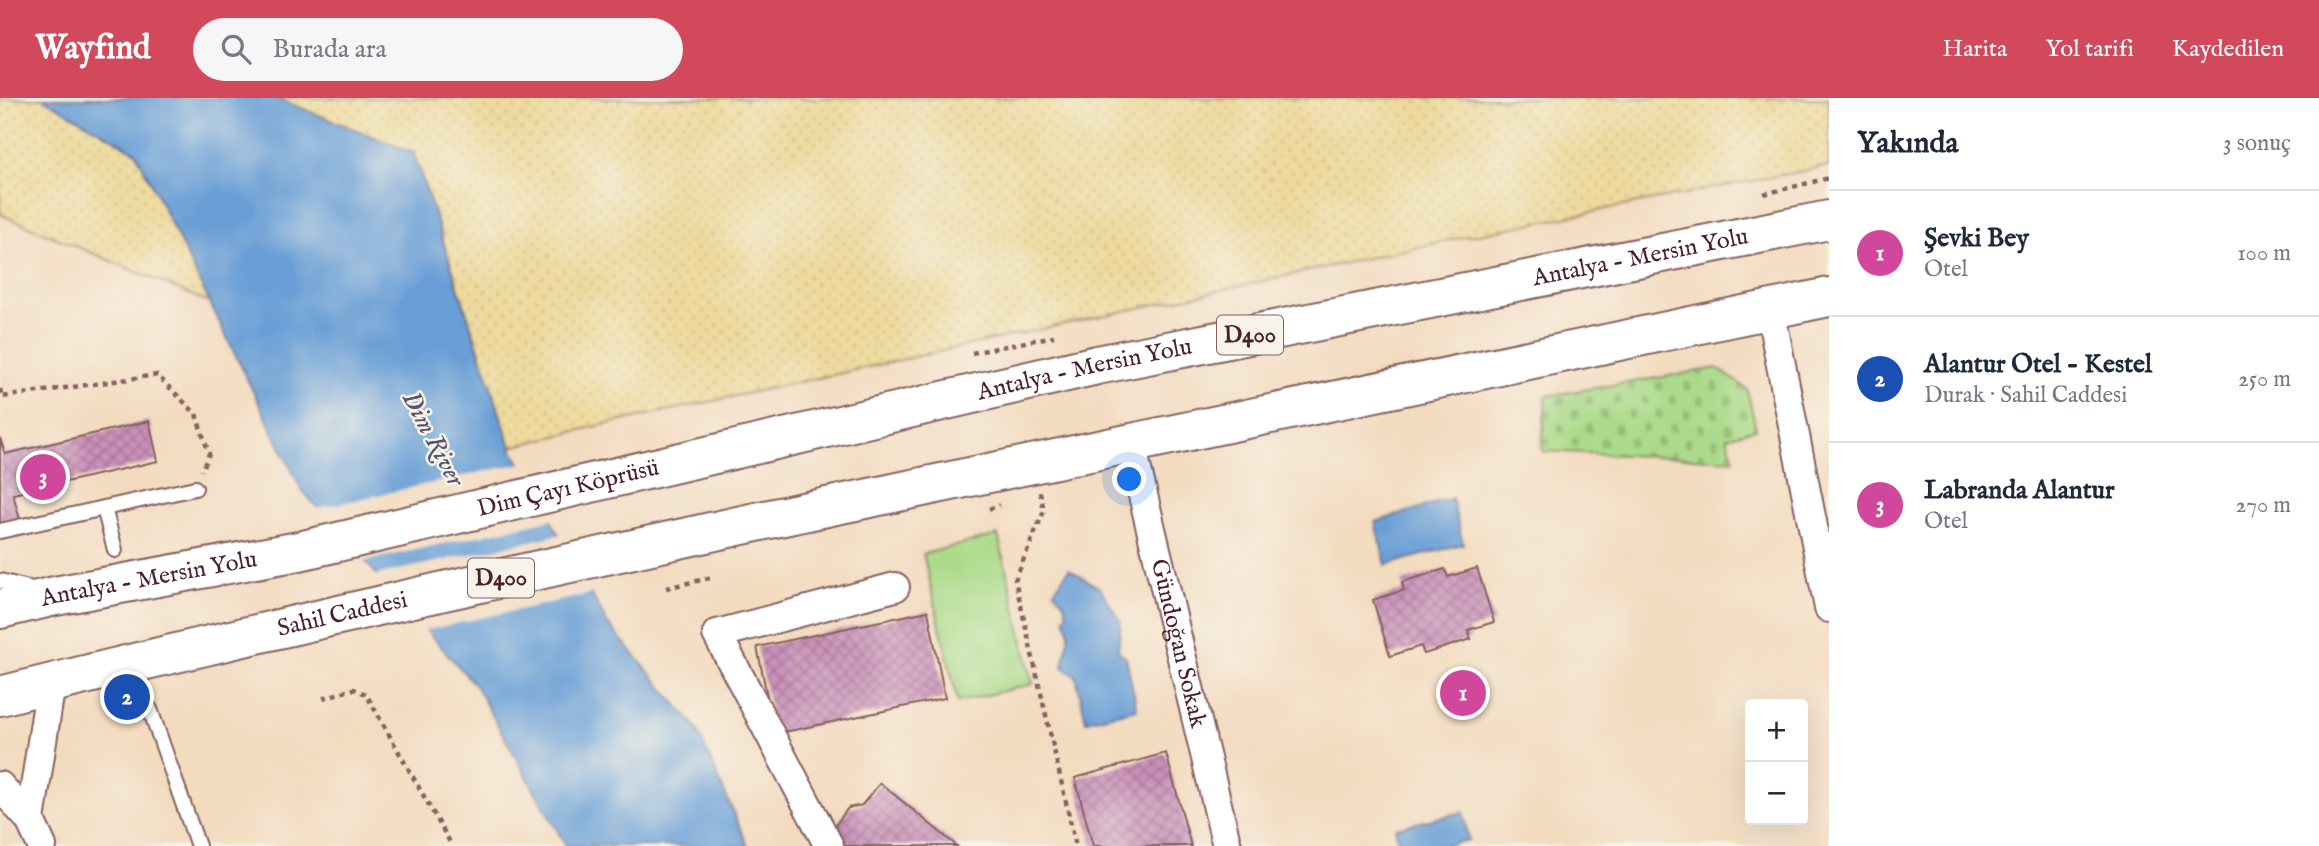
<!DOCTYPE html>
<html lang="tr">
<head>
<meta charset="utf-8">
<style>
  :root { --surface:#fff; --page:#f6f6f7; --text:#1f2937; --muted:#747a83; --line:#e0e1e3; --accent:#d1495b }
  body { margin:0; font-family:"IM FELL English",serif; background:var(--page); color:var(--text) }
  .controls { position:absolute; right:21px; bottom:21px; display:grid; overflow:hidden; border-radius:7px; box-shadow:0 7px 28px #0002 }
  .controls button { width:63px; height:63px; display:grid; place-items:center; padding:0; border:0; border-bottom:2px solid var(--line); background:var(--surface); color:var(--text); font:35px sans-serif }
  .you { position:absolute; left:1130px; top:382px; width:24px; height:24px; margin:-18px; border:5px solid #fff; border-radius:50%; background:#1a73e8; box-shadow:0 0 0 10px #1a73e833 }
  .badge { display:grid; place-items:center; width:46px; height:46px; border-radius:50%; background:var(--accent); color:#fff; font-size:23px; font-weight:700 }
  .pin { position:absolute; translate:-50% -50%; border:4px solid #fff; box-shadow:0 2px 7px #0006 }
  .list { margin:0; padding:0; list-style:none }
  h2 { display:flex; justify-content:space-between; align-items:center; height:91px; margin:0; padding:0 28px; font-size:30px }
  h2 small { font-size:23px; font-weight:400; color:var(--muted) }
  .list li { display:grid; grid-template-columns:46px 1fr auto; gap:21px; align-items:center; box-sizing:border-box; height:126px; padding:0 28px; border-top:2px solid var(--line) }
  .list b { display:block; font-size:26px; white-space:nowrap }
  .list p { margin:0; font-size:23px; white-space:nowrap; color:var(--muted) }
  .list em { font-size:23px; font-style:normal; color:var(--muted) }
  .icon { flex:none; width:38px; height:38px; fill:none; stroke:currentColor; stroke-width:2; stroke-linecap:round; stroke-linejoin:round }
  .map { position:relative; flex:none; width:1829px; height:748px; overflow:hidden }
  header { display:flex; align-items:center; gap:42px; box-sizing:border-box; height:98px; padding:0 35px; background:var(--accent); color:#fff }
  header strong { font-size:33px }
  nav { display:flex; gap:38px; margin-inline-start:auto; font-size:24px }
  .search { width:490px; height:63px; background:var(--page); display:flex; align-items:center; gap:18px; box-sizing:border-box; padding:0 24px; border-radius:38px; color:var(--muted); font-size:26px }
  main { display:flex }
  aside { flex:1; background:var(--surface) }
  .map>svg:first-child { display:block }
</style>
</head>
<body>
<header>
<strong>Wayfind</strong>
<div class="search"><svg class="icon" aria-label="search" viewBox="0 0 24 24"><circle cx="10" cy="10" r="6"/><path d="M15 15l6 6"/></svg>Burada ara</div>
<nav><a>Harita</a><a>Yol tarifi</a><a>Kaydedilen</a></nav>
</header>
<main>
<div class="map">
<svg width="1829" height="748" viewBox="0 0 1829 748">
  <defs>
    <pattern id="sand-dots" width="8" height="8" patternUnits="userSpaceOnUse" patternTransform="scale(1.75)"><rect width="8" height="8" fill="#eeda9e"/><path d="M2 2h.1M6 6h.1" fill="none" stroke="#cebb88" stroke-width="1.8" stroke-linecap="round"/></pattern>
    <pattern id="cemetery-stones" width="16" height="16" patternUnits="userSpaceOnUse" patternTransform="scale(1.75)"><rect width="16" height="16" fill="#abdb8a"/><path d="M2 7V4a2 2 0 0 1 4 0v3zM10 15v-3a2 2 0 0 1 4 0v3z" fill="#95bc77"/></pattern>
    <pattern id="building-cross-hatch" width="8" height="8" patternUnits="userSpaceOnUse" patternTransform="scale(1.75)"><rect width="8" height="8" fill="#ca91ba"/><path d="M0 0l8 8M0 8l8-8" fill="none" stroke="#a67697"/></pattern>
  </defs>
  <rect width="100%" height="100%" fill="#f7f3e8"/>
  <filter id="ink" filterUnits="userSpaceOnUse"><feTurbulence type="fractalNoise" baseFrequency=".0143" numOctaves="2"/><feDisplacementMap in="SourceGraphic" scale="14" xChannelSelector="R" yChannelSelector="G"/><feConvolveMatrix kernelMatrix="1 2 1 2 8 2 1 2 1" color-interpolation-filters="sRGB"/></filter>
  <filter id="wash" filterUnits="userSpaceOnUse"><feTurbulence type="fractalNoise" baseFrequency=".00686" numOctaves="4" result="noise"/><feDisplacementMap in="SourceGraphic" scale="28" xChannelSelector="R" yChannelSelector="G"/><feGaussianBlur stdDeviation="1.57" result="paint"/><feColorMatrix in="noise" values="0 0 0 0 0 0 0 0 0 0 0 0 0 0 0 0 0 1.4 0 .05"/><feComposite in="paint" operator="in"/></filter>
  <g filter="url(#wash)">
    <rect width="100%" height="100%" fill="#f3dbbf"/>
    <polygon fill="#abdb8a" stroke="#7a7d5a" stroke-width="2" points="998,437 1033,586 958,604 923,456"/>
    <g fill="url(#sand-dots)" stroke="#9c7c64" stroke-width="2">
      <polygon points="0,0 43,0 136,54 210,205 0,116"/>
      <polygon points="276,0 1829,0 1829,68 1468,138 589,330 511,349 414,55"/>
    </g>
    <polygon fill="url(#cemetery-stones)" stroke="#7a7d5a" stroke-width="2" points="1717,270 1747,291 1756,331 1727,339 1734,362 1542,353 1546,298"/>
    <g fill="#699fd6" stroke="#5a5f80" stroke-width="2">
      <polygon points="43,0 276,0 414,55 511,349 607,525 696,629 748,748 566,748 475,587 301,391 136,54"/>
      <polygon points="1452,400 1463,446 1386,467 1375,424"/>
      <polygon points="1069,471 1100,490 1121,524 1118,553 1126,559 1137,611 1086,623 1076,578 1063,569 1069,536 1068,529 1064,520 1067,516 1064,505 1054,493"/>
      <polygon points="1463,714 1469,742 1443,748 1399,748 1395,730"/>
    </g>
    <g fill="#f3dbbf">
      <polygon points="523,365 554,421 361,464 315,411"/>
      <polygon points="562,436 594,495 422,533 373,478"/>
    </g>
    <g id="blocks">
      <g fill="url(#building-cross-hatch)">
        <polygon points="149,323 158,363 13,396 20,422 0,427 0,340 5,356"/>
        <polygon points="1477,470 1494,524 1468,532 1471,541 1424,556 1421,548 1390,558 1373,502 1404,492 1402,484 1445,471 1448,479"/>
        <polygon points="928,513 945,600 775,636 757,549"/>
        <polygon points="1166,655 1191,748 1093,748 1075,680"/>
        <polygon points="880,685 957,748 835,748 830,735 848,710 862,707"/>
      </g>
    </g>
  </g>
  <g filter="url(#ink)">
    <use href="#blocks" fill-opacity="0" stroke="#85615f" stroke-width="2"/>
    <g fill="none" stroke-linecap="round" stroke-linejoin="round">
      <g stroke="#85615f" stroke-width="18">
        <g id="service">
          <polyline points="104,410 115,452"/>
          <polyline points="0,433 195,390"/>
          <polyline points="0,483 36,492"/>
          <polyline points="150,611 198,748"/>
        </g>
      </g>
      <g stroke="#85615f" stroke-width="32">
        <g id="minor">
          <polyline points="1770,211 1829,510"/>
          <path id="s1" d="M1130,343l97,405"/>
          <polyline points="0,688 30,722 42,748"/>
          <polyline points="30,722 51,585"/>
          <polyline points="829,748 717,536 895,489"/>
        </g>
      </g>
      <g stroke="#85615f" stroke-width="42">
        <g id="trunk">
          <path id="s2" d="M0,511l55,-13 244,-45 798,-186 732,-145"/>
          <path id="s3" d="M0,598c259,-65 519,-122 779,-179 350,-76 700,-149 1050,-220"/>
        </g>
      </g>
      <g stroke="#85615f" stroke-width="4.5" stroke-dasharray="5 5" stroke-linecap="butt">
        <polyline points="1764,96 1829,80"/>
        <polyline points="972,255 1054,238"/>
        <polyline points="0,291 2,299 157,277 196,316 209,356 202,373"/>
        <polyline points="1040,394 1044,413 1015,482 1076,748"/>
        <polyline points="989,411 999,407"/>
        <polyline points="666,490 710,480"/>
        <polyline points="323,600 354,591 366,596 452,748"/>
      </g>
      <use href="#service" stroke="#fff" stroke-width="14"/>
      <use href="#minor" stroke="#fff" stroke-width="28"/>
      <use href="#trunk" stroke="#fff" stroke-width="38"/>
    </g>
  </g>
  <g text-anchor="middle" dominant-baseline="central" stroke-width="5" stroke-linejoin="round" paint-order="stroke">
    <g fill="#f7f3e8" stroke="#7e5f64" stroke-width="2">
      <rect x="1217" y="217.5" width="66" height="39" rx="5"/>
      <rect x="468" y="460.5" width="66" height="39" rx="5"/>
    </g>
    <g font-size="23" font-weight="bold" fill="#4a1f2b">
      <text x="1250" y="237">D400</text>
      <text x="501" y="480">D400</text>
    </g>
    <g font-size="24" fill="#4a1f2b" stroke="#f7f3e8">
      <text stroke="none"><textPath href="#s2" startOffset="1678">Antalya - Mersin Yolu</textPath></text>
      <text stroke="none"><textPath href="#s2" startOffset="1111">Antalya - Mersin Yolu</textPath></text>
      <text stroke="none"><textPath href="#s2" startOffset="581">Dim Çayı Köprüsü</textPath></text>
      <text stroke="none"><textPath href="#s2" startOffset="152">Antalya - Mersin Yolu</textPath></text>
      <text stroke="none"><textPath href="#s3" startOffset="352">Sahil Caddesi</textPath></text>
      <text stroke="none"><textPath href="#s1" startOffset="208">Gündoğan Sokak</textPath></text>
    </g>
    <g font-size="26" font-style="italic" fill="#56526f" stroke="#f7f3e8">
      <text transform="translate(433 341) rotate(62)">Dim River</text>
    </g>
  </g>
</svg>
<div class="controls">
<button>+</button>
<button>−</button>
</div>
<div class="you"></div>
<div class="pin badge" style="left:1463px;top:595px;background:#d1479c">1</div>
<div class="pin badge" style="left:127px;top:599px;background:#1a4fb4">2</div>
<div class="pin badge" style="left:43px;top:379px;background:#d1479c">3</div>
</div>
<aside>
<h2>Yakında<small>3 sonuç</small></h2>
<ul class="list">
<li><span class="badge" style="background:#d1479c">1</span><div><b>Şevki Bey</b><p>Otel</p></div><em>100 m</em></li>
<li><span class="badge" style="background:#1a4fb4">2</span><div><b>Alantur Otel - Kestel</b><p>Durak · Sahil Caddesi</p></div><em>250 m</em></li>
<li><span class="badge" style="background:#d1479c">3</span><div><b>Labranda Alantur</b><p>Otel</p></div><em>270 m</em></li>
</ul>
</aside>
</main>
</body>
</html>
